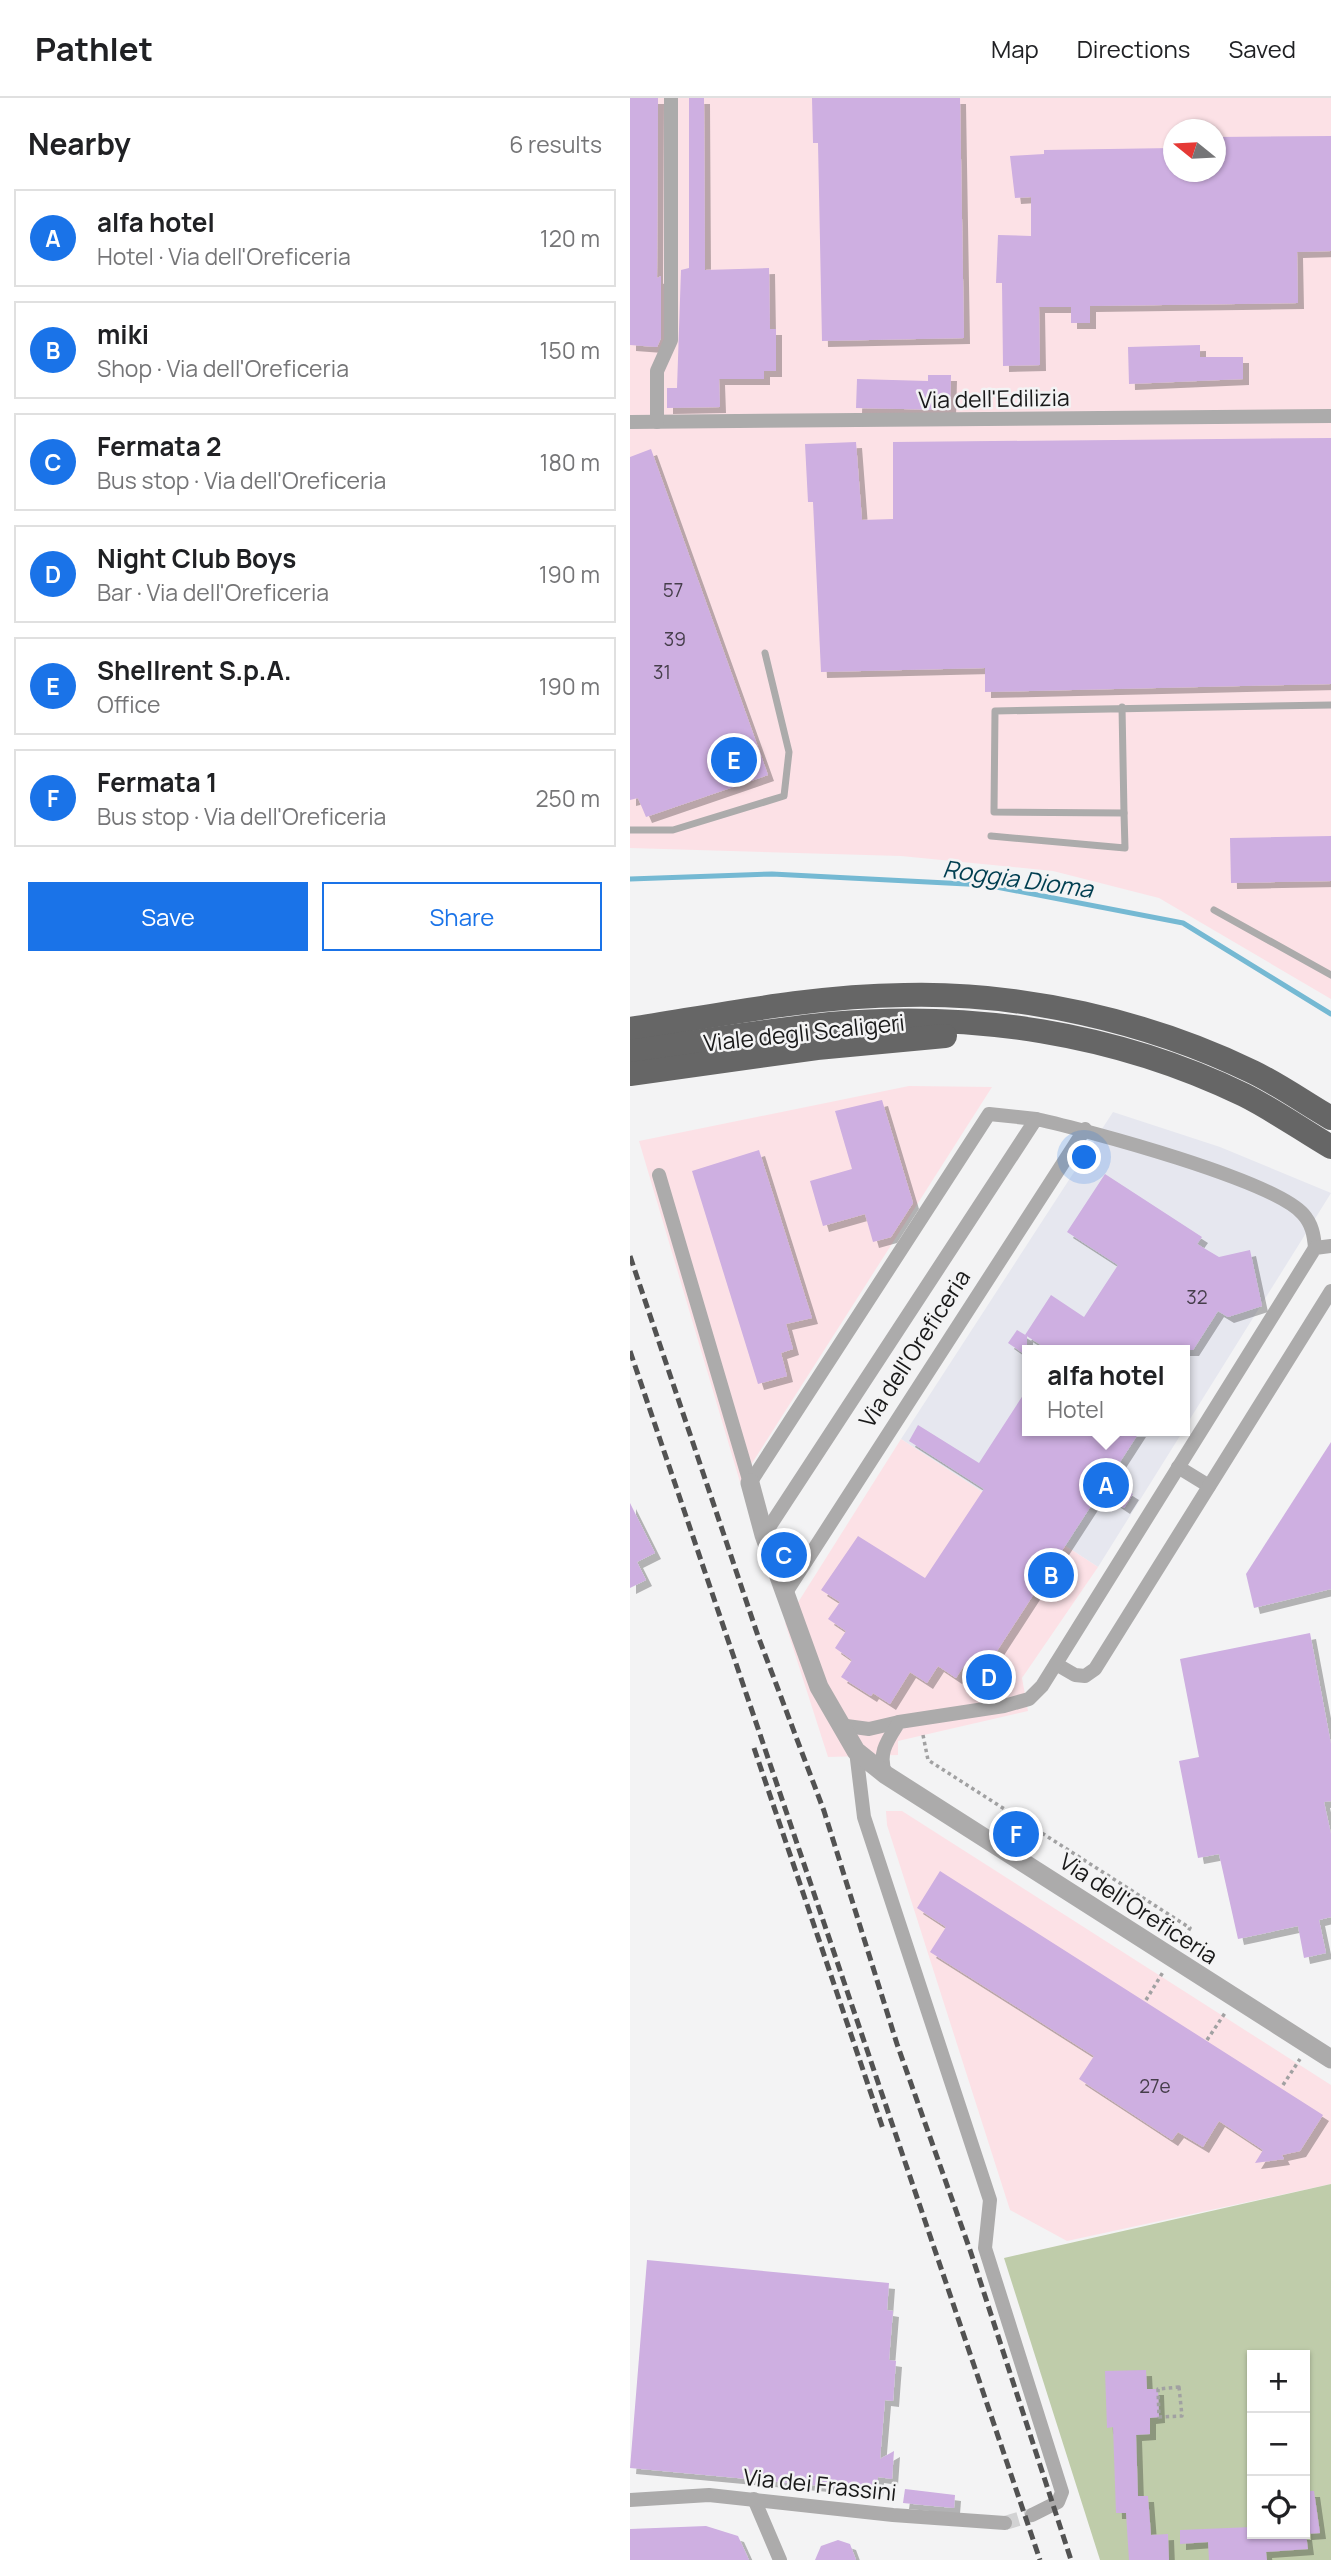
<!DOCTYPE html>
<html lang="en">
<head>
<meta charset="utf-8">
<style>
  :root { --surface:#fff; --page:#f6f6f6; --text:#202124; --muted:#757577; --line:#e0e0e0; --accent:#1a73e8 }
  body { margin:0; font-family:Manrope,sans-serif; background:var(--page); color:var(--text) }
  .controls { position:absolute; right:21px; bottom:21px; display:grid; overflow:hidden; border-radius:0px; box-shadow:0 2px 5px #0004 }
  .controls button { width:63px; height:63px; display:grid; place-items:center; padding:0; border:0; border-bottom:2px solid var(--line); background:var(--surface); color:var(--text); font:35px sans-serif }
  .compass { position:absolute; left:533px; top:21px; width:63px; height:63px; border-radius:50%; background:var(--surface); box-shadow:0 2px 5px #0004; rotate:288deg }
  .you { position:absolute; left:455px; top:1060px; width:24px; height:24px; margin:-18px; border:5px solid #fff; border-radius:50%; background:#1a73e8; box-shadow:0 0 0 10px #1a73e833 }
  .badge { display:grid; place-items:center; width:46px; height:46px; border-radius:50%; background:var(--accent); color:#fff; font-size:23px; font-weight:700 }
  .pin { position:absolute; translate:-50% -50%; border:4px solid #fff; box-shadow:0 2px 7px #0006 }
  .popup { position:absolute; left:392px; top:1247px; width:168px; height:91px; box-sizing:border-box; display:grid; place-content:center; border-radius:0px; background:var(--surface); filter:drop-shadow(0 2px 5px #0005); font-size:23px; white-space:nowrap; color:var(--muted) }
  .popup b { font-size:26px; color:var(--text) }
  .popup::after { content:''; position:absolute; left:50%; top:100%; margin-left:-14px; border:14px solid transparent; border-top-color:var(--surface) }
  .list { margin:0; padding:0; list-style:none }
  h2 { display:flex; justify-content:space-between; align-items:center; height:91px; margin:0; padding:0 28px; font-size:30px }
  h2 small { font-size:23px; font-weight:400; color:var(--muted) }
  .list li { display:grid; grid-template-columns:46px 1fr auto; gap:21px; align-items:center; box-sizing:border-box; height:98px; margin:0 14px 14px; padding:0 14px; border:2px solid var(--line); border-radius:0px }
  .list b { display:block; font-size:26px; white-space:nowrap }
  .list p { margin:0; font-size:23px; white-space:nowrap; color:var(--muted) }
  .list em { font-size:23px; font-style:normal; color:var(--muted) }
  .actions { display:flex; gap:14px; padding:21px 28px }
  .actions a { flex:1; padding:16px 0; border:2px solid var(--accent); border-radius:0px; text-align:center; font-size:24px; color:var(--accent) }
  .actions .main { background:var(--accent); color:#fff }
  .icon { flex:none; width:38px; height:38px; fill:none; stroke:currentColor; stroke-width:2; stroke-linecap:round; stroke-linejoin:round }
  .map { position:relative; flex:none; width:701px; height:2462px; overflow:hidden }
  header { display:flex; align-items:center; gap:42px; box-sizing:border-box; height:98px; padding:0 35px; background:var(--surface); border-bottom:2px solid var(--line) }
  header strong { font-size:33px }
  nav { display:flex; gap:38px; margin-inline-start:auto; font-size:24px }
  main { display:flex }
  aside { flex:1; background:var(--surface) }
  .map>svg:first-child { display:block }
</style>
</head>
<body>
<header>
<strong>Pathlet</strong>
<nav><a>Map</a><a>Directions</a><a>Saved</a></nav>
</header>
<main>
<aside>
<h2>Nearby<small>6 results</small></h2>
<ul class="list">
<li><span class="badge">A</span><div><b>alfa hotel</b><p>Hotel · Via dell'Oreficeria</p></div><em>120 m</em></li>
<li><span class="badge">B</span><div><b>miki</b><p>Shop · Via dell'Oreficeria</p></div><em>150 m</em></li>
<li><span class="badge">C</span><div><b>Fermata 2</b><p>Bus stop · Via dell'Oreficeria</p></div><em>180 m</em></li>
<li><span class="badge">D</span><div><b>Night Club Boys</b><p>Bar · Via dell'Oreficeria</p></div><em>190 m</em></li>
<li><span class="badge">E</span><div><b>Shellrent S.p.A.</b><p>Office</p></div><em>190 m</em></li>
<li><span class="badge">F</span><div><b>Fermata 1</b><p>Bus stop · Via dell'Oreficeria</p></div><em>250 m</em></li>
</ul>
<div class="actions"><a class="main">Save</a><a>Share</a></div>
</aside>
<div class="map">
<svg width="701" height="2462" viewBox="0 0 701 2462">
  <defs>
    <filter id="shadow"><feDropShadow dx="6" dy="6" stdDeviation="0" flood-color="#0004"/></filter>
  </defs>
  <rect width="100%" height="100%" fill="#f3f3f4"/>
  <polygon fill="#e6e7ef" points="483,1014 590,1049 701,1095 555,1329 555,1252 397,1252 397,1333 553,1333 468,1469 271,1341"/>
  <g fill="#fce1e6" fill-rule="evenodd">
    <path d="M0,0h701v901l-172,-101 -106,-27 -152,-15 -271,-8zM544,32h42v42h-42z"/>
    <polygon points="279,988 362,989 110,1384 9,1043"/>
    <polygon points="271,1341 468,1469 392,1580 398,1613 268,1643 268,1657 198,1659 155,1525"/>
    <polygon points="256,1713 272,1713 701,1987 701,2086 437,2143 380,2112 257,1727"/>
  </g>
  <path fill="#bfccaa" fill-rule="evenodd" d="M701,2086v376h-231l-96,-302zM622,2257h53v179h-53z"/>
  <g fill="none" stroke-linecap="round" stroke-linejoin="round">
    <polyline stroke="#75b9d3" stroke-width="5" points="0,781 142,776 356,787 553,825 701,916"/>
  </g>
  <g fill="#ceafe1" filter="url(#shadow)">
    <polygon points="0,0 28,0 27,180 31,178 31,240 27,249 0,247"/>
    <polygon points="59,0 74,0 75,172 139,170 140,231 146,231 146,273 134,273 134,281 89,281 90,309 37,310 37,290 47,290 51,172 59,170"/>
    <polygon points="182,0 330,0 334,240 192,243 188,45 183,45"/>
    <polygon points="701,38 701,153 667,154 668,205 460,208 460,225 441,225 441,209 409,209 410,267 373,268 372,185 366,185 368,137 401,138 401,99 385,100 380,58 414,56 414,52 543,50 543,74 585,74 585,39"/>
    <polygon points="570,247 570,259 613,259 613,281 499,286 498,249"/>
    <polygon points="298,277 321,277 320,312 226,310 227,281 298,283"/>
    <polygon points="701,340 701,586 355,594 355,570 191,574 183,404 178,404 175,346 226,344 232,422 263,421 263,344"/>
    <polygon points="21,351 138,677 16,719 8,700 0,702 0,359"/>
    <polygon points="701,738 701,783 601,785 600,740"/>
    <polygon points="252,1002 283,1105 261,1139 243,1144 235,1116 193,1128 180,1083 222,1071 205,1013"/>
    <polygon points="129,1052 182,1220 156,1226 163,1251 151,1255 157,1278 128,1286 62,1073"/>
    <polygon points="475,1076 572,1139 567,1146 589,1159 620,1152 632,1208 598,1219 588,1213 563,1252 419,1252 395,1237 421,1197 454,1219 488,1167 437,1134"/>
    <polygon points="387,1232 397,1238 397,1258 378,1245"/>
    <polygon points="397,1291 397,1333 510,1333 479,1381 503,1396 494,1410 470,1394 354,1573 337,1563 326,1580 308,1568 297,1585 280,1574 260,1606 243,1595 241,1598 211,1579 222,1562 205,1550 216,1533 198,1521 210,1504 191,1492 228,1438 295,1480 354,1391 279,1343 288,1327 349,1365"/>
    <polygon points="701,1344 701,1491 624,1510 616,1476"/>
    <polygon points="0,1405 25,1455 7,1464 16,1482 0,1490"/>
    <polygon points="680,1535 701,1646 701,1703 694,1704 701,1736 701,1819 689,1822 696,1855 674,1860 668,1828 608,1841 589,1756 568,1760 549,1663 569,1659 550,1561"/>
    <polygon points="310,1773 693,2017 670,2053 652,2057 654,2061 625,2065 633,2052 589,2023 573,2049 548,2034 542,2042 449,1981 464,1958 300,1854 316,1829 287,1810"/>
    <polygon points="17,2162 259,2185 257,2212 263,2213 259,2262 266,2263 263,2303 255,2302 250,2361 264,2353 262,2381 248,2379 247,2393 0,2370"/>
    <polygon points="516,2272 517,2291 528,2291 529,2319 520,2320 520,2336 506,2337 508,2398 518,2398 521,2437 538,2436 539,2462 499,2462 496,2415 486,2415 483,2329 477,2330 475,2273"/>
    <polygon points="275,2391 325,2397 324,2410 273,2405"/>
    <polygon points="675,2393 684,2393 690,2435 676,2436 678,2451 636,2454 637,2462 579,2462 578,2444 550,2446 550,2432 622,2429 622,2436 675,2436"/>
    <polygon points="76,2428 108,2438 119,2462 0,2462 0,2431"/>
    <polygon points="208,2442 220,2446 226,2462 185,2462 191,2448"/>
  </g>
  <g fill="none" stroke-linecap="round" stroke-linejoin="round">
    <polyline stroke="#d2d2d3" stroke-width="14" stroke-dasharray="14 7" stroke-linecap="butt" points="375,2425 402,2417"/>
    <g stroke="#a1a1a2" stroke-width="3.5" stroke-dasharray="3.5 3.5" stroke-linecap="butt">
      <polyline points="293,1637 298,1662 560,1830 552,1844"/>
      <polyline points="516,1902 533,1874"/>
      <polyline points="577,1942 595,1915"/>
      <polyline points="653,1987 670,1961"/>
      <polygon points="549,2289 552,2318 529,2319 528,2291"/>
    </g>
    <g stroke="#acabab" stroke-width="7">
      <polyline points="492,609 494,715 364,714 365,613 701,607"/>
      <polyline points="0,732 43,732 154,698 159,654 135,555"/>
      <polyline points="361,738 495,750 494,715"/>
      <polyline points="584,812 701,877"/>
    </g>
    <g stroke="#acabab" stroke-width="14">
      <polyline points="0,324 701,318"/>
      <polyline points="27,324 27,273 41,242 41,0"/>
      <polyline points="29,1077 120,1385"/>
      <polyline points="548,1369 579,1388"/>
      <polyline points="120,1385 359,1016 406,1021"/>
      <path d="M134,1437l272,-416c51,11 237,61 267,95 9,10 11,21 12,34"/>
      <polyline points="155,1496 455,1031"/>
      <polyline points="426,1566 445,1577 455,1578 465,1571 701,1193"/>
      <polyline points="209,1627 239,1631 269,1624"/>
      <polyline points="226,1653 234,1719 360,2102 355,2150 432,2394 428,2404 402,2417"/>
      <path d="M256,1677c-9,-21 1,-34 13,-53l105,-16 25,-7 13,-13 273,-438 16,-2"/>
      <polyline points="124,2401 150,2462"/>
      <polyline points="0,2402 79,2397 263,2417 375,2425"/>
    </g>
    <polyline stroke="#acabab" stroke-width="19" points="120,1385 134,1437 189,1589 226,1653 256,1677 701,1961"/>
    <g stroke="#666" stroke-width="24">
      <path d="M0,931c90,-14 182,-33 274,-34 117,-3 244,26 349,77 27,13 52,31 78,46"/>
      <path d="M0,954c66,-10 133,-21 200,-28 142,-13 286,9 414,71 30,15 58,35 87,52"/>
      <polyline points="0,976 187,950 315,938"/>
    </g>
    <g stroke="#525252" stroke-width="5" stroke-dasharray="10 5" stroke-linecap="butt">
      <polyline points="0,1158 128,1538 194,1713 267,1946 340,2152 441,2462"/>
      <polyline points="0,1253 410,2462"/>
      <polyline points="124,1650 253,2031"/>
    </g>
  </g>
  <g text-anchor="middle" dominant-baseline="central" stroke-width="5" stroke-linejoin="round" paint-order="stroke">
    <g font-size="19" fill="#463e4b">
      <text x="43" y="492">57</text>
      <text x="45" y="541">39</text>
      <text x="32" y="574">31</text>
      <text x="567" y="1199">32</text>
      <text x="525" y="1988">27e</text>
    </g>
    <g font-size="23" fill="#191919" stroke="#f3f3f4">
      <text transform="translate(364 300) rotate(-1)">Via dell'Edilizia</text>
      <text transform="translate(174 934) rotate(-6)">Viale degli Scaligeri</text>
      <text transform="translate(284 1250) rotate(-57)">Via dell'Oreficeria</text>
      <text transform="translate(509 1810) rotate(33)">Via dell'Oreficeria</text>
      <text transform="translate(190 2386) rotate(6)">Via dei Frassini</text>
    </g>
    <g font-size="24" font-style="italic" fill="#003e50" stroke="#f3f3f4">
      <text transform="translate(388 780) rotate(8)">Roggia Dioma</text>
    </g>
  </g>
</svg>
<div class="controls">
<button>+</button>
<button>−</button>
<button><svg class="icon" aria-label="locate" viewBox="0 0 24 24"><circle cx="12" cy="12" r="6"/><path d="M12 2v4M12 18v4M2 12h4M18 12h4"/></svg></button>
</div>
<svg class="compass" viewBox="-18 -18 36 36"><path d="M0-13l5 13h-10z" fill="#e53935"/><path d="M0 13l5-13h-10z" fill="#757577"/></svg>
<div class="you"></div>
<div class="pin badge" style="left:476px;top:1387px">A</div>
<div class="popup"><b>alfa hotel</b>Hotel</div>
<div class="pin badge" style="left:421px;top:1477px">B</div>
<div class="pin badge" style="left:154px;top:1457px">C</div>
<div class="pin badge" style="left:359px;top:1579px">D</div>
<div class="pin badge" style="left:104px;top:662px">E</div>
<div class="pin badge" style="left:386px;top:1736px">F</div>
</div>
</main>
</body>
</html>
